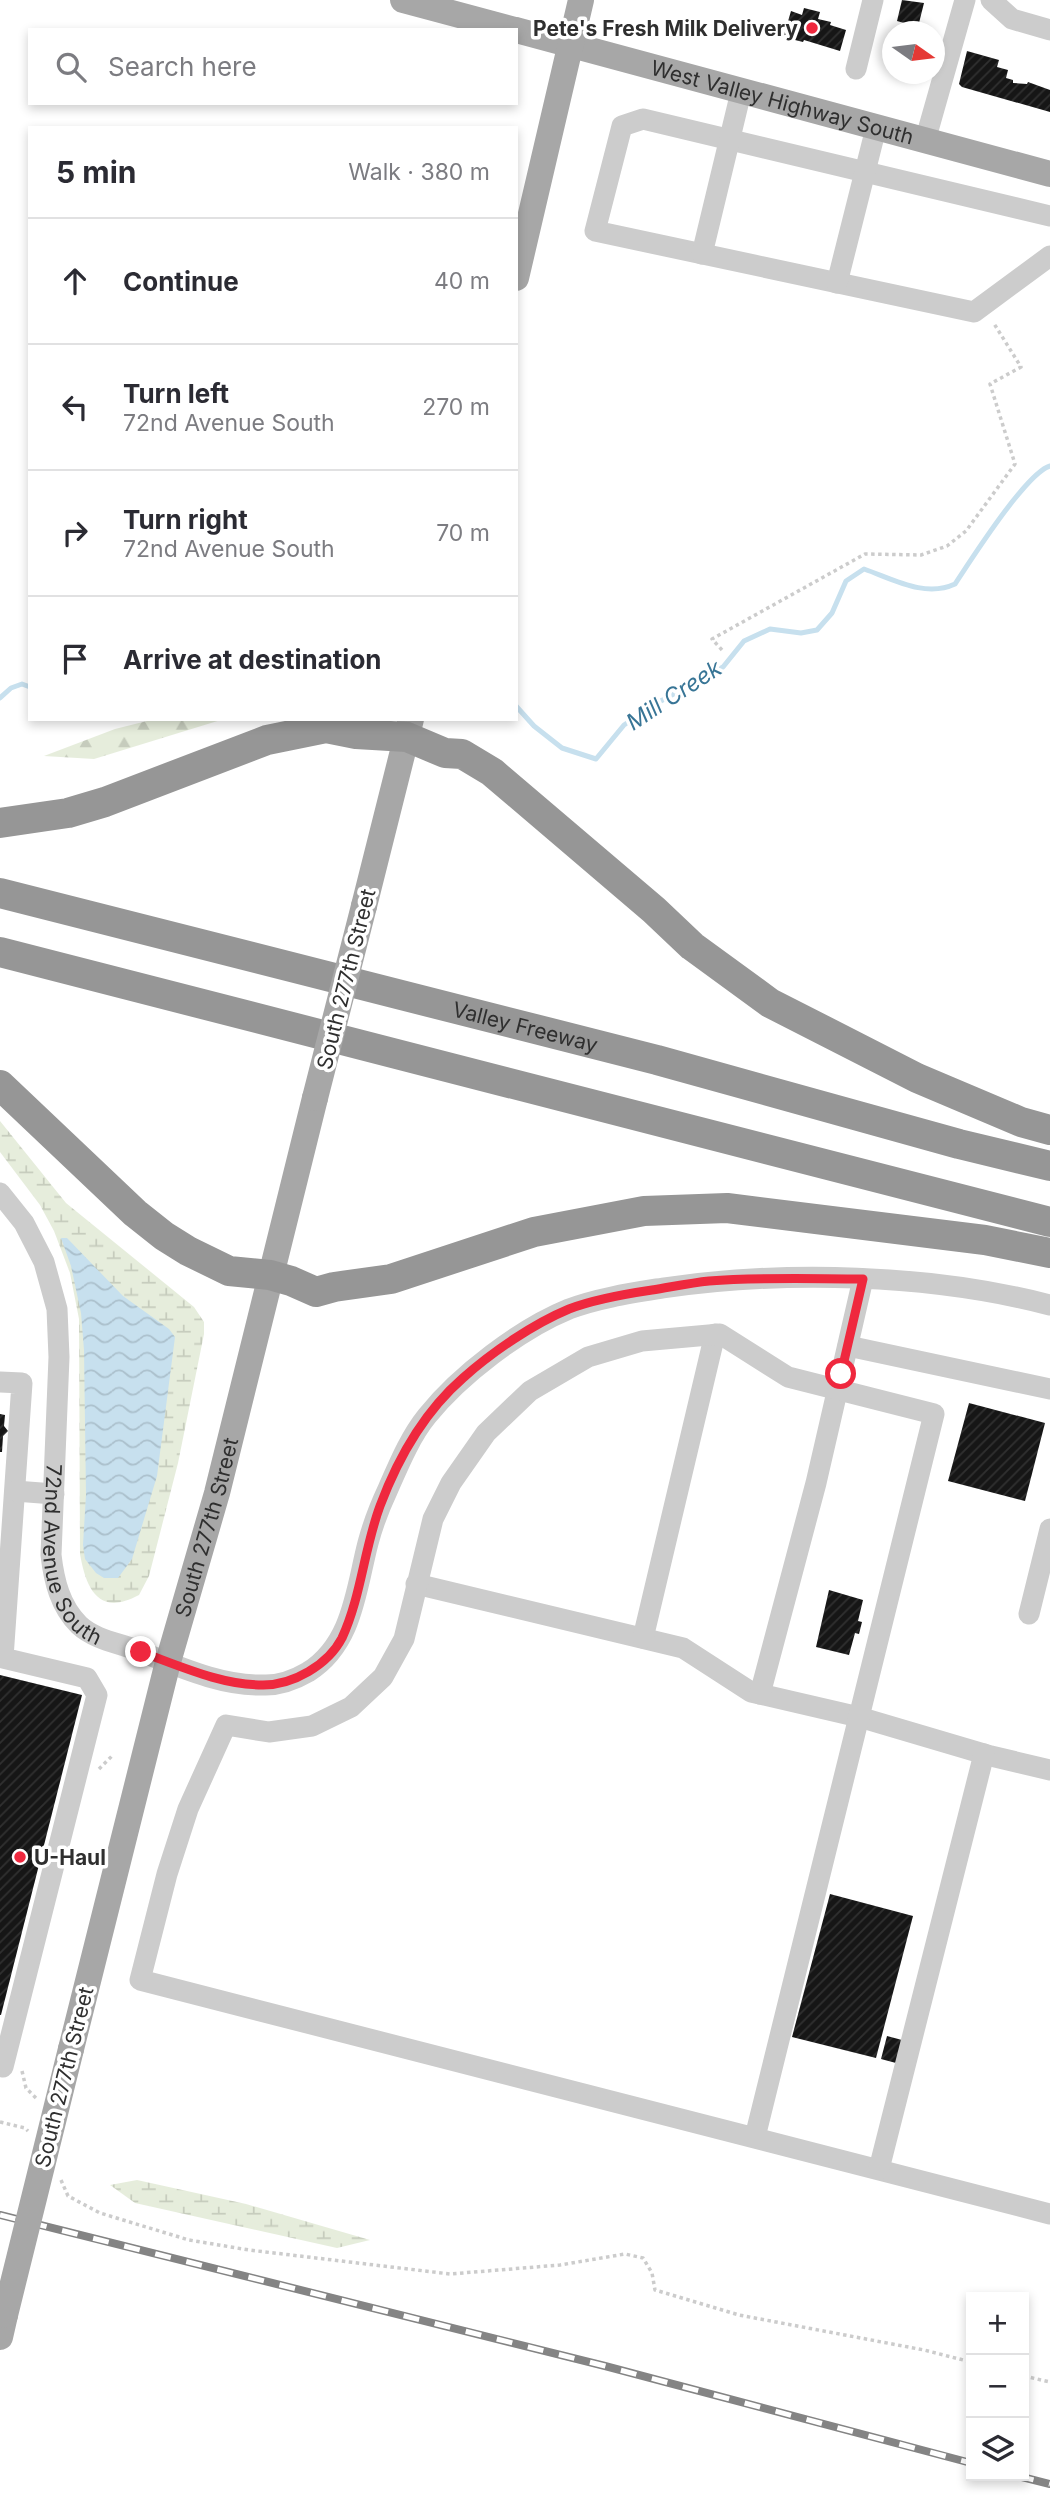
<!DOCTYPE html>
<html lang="en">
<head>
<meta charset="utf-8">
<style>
  :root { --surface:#fff; --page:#f7f7f7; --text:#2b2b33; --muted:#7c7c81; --line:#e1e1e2 }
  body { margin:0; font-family:Inter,sans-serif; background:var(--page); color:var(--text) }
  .controls { position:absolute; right:21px; bottom:21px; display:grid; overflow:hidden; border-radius:0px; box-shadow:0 4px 10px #0003 }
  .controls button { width:63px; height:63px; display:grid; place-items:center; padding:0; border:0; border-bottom:2px solid var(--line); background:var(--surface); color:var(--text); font:35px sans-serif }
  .compass { position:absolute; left:882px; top:21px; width:63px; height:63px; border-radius:50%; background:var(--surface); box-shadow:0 4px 10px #0003; rotate:104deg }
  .stop { position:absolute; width:21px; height:21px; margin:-16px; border:5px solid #ef283e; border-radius:50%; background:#fff }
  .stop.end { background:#ef283e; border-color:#fff; box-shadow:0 2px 7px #0008 }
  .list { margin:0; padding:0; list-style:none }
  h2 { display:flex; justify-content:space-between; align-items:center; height:91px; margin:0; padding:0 28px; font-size:30px }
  h2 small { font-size:23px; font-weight:400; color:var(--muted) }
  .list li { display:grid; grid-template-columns:46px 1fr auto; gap:21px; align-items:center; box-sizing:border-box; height:126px; padding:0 28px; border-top:2px solid var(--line) }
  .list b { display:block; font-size:26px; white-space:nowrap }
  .list p { margin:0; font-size:23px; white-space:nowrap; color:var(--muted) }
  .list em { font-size:23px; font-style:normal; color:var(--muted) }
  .icon { flex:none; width:38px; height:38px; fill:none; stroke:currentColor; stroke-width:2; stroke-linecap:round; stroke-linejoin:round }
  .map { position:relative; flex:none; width:1050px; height:2502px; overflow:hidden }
  .search { position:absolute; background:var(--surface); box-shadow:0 4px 10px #0003; left:28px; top:28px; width:490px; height:77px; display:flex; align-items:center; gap:18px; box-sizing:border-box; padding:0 24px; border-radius:0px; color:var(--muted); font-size:26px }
  .panel { position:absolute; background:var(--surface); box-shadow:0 4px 10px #0003; left:28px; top:126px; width:490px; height:595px; border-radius:0px }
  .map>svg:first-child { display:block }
</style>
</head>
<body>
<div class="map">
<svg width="1050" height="2502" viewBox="0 0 1050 2502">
  <defs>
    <pattern id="forest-firs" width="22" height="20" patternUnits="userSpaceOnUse" patternTransform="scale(1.75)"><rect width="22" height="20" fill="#e6eddc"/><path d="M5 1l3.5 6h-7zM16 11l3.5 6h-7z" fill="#c6ccbd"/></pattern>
    <pattern id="wetland-marsh" width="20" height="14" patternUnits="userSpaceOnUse" patternTransform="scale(1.75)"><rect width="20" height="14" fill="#e6eddc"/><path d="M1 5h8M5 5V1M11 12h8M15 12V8" fill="none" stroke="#c6ccbd"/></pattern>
    <pattern id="water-waves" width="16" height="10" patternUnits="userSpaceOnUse" patternTransform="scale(1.75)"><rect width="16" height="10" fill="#c7e0ee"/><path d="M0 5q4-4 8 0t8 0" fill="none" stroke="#abc0cc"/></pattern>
    <pattern id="building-hatch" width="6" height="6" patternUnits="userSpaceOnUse" patternTransform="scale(1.75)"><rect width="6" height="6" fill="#161616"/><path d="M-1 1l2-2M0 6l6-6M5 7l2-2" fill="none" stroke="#303030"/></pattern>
  </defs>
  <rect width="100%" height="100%" fill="#fff"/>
  <polygon fill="url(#forest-firs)" points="155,719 224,719 94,759 44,756 115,729"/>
  <g fill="url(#wetland-marsh)">
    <path d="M0,1121l66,82 128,104 10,15v12l-26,129 -29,113 -10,19c-41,22 -53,-7 -59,-41l-1,-235 -9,-46 -16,-42 -14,-26 -40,-53z"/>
    <polygon points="137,2180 246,2204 370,2240 337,2248 135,2203 110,2185"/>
  </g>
  <polygon fill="url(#water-waves)" points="61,1238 67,1238 123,1296 169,1329 175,1337 157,1476 132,1559 118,1578 104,1578 96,1573 85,1559 83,1545 86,1495 84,1350 81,1313 71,1266"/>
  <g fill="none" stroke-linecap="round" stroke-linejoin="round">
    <g stroke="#c7e0ee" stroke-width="5">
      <polyline points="0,698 11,688 22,684 30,687"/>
      <path d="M516,706l18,20 28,22 34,11 28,-34 35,-23 64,-35 21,-26 26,-12 31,4 16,-3 15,-17 14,-32 18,-12c29,10 61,29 91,15 16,-24 71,-111 95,-118"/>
    </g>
  </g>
  <g fill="url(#building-hatch)">
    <polygon points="902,0 924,3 918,27 897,21"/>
    <polygon points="804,8 820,12 818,19 831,22 830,25 846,30 840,51 804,40 803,42 795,40 795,38 784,35 791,11 802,15"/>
    <polygon points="967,51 999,60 997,67 1008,70 1006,78 1013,80 1013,83 1027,84 1028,82 1050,90 1050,112 962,87 959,84"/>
    <polygon points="969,1403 1045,1423 1025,1501 948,1481"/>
    <polygon points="0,1414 5,1415 4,1426 8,1431 3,1436 2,1452 0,1452"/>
    <polygon points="829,1590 863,1600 858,1621 862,1622 859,1634 855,1633 849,1655 816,1647"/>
    <polygon points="0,1675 82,1695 1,2015 0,2015"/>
    <polygon points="830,1894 913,1916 876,2058 792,2037"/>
    <polygon points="887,2036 902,2040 896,2063 881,2059"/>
  </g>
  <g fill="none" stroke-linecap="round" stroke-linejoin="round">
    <g stroke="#ccc" stroke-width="3.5" stroke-dasharray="3.5 3.5" stroke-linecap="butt">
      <polyline points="722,650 712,639 865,554 921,555 947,546 966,531 1015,464 990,384 1021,367 993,322"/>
      <polyline points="99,1769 112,1756"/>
      <polyline points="22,2071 26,2088 38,2100"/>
      <polyline points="0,2122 25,2128 28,2131"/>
      <polyline points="61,2180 68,2196 100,2213 189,2240 249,2250 450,2274 560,2265 625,2254 643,2258 652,2273 655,2290 739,2315 924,2350 971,2362"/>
      <polyline points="1024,2376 1050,2382"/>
    </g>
    <g stroke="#ccc" stroke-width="21">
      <polyline points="991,0 1012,19 1050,30"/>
      <polyline points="856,69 873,0"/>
      <polyline points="925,141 965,0"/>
      <polyline points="1050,216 643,119 622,126 595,231 974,312 1050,256"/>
      <polyline points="702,254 741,92"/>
      <polyline points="837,283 876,128"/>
      <path id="s1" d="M0,1193l24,30 20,39 13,47 2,48 -8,198c3,26 9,51 28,70 14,13 34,17 52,23 42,16 89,39 135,37 15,0 30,-6 42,-13 45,-28 48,-83 60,-129 5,-19 12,-37 20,-54 11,-25 22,-52 39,-73 33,-41 93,-87 142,-107 29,-11 63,-16 94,-21 122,-18 267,-14 387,17"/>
      <polyline points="848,1346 1050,1389"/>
      <polyline points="0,1382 22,1383 3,1658 87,1678 97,1695 3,2067 0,2066"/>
      <polyline points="15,1491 54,1494"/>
      <polyline points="416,1584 683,1648 751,1692 859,1717 991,1756 1050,1770"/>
      <polyline points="1029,1614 1050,1529"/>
      <polyline points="643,1638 715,1334"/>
      <polyline points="760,1694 816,1483 863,1279"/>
      <polyline points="755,2137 934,1414 788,1377 720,1334 642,1341 588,1357 530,1391 486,1433 451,1483 433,1519 404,1639 383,1677 351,1707 312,1726 269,1732 226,1725 188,1809 167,1874 140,1980 1050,2214"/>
      <polyline points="879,2169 984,1754"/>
    </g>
    <g stroke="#a7a7a7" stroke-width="26">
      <polyline points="403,0 515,30"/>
      <path id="s2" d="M516,30l534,144"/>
      <polyline points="516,278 581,0"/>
      <polyline points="364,906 411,719"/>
      <path id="s3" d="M71,2049l97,-387 49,-169 98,-395"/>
      <polyline points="0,2337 5,2315"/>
    </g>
    <g stroke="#969696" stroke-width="30">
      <polyline points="0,823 68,813 105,802 267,740 326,728 356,734 407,737 445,753 462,754 492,772 654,910 692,946 770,1003 917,1078 1021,1122 1050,1130"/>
      <path id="s4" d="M0,893l657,167 302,84 91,22"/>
      <polyline points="0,952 1050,1222"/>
      <polyline points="0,1085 135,1213 164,1236 188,1251 229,1271 270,1275 291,1281 316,1292 334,1287 391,1279 534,1232 644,1211 727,1208 985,1240 1050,1253"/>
    </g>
    <g stroke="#848484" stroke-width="8">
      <g id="rail">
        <polyline points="0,2215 605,2366 971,2463"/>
        <polyline points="1018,2476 1050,2484"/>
      </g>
    </g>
    <use href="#rail" stroke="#fff" stroke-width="5" stroke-dasharray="16" stroke-linecap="butt"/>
    <g stroke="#a7a7a7" stroke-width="26">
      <polyline points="315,1098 364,906"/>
      <polyline points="5,2315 71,2049"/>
    </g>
  </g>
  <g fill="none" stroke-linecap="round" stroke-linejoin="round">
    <path stroke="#ef283e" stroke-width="9" d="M141,1652c39,14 80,33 122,33 30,0 65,-20 79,-47 19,-41 22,-89 38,-132 18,-48 44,-94 83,-128 29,-26 70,-54 106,-69 26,-10 56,-15 83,-19 19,-3 38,-7 57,-9 51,-4 103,-2 154,-2l-22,95"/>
  </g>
  <g fill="#ef283e" stroke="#fff" stroke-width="2.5">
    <circle cx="812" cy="28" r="7"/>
    <circle cx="20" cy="1857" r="7"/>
  </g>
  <g text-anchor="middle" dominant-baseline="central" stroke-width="7" stroke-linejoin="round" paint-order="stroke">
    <g font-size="21" font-weight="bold" fill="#2f2f2f" stroke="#fff" text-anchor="end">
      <text x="798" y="28">Pete's Fresh Milk Delivery</text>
      <text x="34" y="1857" text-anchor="start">U-Haul</text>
    </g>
    <g font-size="21" fill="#2f2f2f" stroke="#fff">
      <text stroke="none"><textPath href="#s2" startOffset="276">West Valley Highway South</textPath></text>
      <text transform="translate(346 979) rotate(-76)">South 277th Street</text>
      <text stroke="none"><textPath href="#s4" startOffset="542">Valley Freeway</textPath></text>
      <text stroke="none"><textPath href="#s3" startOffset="539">South 277th Street</textPath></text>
      <text stroke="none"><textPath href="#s1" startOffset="383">72nd Avenue South</textPath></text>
      <text transform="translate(64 2077) rotate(-76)">South 277th Street</text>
    </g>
    <g font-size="23" font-style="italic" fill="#387596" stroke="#fff">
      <text transform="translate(674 695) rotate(-33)">Mill Creek</text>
    </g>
  </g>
</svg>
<div class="controls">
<button>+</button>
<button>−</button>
<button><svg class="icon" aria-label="layers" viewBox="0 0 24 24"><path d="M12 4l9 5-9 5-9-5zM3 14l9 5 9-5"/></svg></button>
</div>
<svg class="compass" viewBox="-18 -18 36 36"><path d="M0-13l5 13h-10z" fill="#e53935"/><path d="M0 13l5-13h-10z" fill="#7c7c81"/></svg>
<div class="stop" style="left:841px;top:1374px"></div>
<div class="stop end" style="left:141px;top:1652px"></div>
<div class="search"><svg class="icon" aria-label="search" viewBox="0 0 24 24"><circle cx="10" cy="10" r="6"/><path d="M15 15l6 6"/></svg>Search here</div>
<section class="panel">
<h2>5 min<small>Walk · 380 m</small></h2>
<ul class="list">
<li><svg class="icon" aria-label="ahead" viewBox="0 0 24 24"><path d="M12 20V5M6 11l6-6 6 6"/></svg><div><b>Continue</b></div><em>40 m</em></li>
<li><svg class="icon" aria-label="left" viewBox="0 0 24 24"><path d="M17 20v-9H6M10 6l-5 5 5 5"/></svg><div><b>Turn left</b><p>72nd Avenue South</p></div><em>270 m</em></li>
<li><svg class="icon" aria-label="right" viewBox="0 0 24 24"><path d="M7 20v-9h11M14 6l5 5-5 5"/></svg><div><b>Turn right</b><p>72nd Avenue South</p></div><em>70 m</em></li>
<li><svg class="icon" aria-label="arrive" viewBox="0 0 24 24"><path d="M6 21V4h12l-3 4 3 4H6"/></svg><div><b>Arrive at destination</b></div></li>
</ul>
</section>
</div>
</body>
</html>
